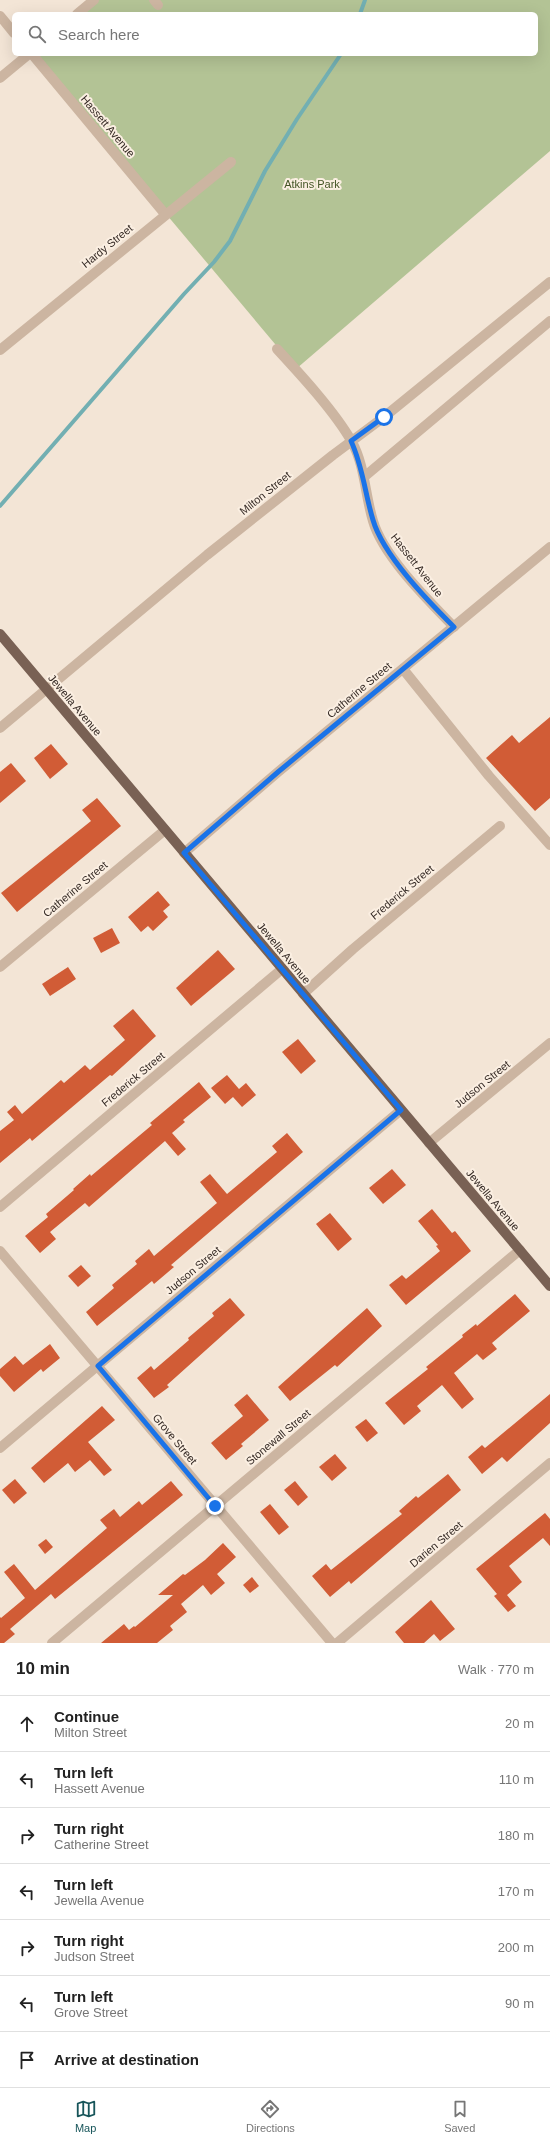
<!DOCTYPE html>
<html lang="en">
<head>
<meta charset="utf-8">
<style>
  :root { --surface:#fff; --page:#f2f2f2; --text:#222; --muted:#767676; --line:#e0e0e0; --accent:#17555a }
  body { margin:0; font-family:Arial,sans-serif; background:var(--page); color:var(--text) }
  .stop { position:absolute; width:12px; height:12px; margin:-9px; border:3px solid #1a73e8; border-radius:50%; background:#fff }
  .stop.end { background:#1a73e8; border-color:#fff; box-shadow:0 1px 4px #0008 }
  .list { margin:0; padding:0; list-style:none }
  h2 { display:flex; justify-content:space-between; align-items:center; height:52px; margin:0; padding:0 16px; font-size:17px }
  h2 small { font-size:13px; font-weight:400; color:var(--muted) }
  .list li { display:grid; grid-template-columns:26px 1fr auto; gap:12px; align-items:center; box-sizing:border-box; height:56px; padding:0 16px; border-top:1px solid var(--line) }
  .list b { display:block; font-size:15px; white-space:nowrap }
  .list p { margin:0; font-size:13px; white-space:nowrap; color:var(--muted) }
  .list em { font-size:13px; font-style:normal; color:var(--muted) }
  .icon { flex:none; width:22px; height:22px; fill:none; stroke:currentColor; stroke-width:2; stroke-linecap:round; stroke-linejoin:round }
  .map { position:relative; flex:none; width:550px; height:1643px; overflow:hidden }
  .search { position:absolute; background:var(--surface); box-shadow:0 4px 16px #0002; left:12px; right:12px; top:12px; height:44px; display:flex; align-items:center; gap:10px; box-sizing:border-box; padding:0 14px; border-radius:6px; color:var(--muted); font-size:15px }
  .sheet { height:444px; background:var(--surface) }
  nav { display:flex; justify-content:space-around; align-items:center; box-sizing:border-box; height:56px; border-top:1px solid var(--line); background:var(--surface); font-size:11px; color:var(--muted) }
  nav a { display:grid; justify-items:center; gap:2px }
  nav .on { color:var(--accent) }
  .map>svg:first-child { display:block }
</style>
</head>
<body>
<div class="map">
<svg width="550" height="1643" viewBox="0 0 550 1643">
  <rect width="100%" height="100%" fill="#f3e5d6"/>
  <polygon fill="#b3c395" points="94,0 550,0 550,151 296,369 32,54 536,54 536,14 77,14"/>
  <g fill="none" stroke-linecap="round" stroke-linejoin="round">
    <g stroke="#72afb2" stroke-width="4">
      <polyline points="360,14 365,0"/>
      <polyline points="0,506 184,294 214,262 230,241 265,171 297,119 341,54"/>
    </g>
  </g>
  <g fill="#d15c36">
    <polygon points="550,717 550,798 535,811 486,758 512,735 519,743"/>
    <polygon points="51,744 68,764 50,779 34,758"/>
    <polygon points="11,763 26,781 0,803 0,772"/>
    <polygon points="97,798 121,826 17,912 1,893 91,821 82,810"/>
    <polygon points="158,891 170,905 163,911 168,917 153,931 148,926 141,932 128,917"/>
    <polygon points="112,928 120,943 101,953 93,938"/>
    <polygon points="218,950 235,969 191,1006 176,988"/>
    <polygon points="68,967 76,979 50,996 42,984"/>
    <polygon points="133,1009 156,1036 112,1076 110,1075 32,1141 30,1138 0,1163 0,1131 14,1120 7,1112 15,1105 22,1114 61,1080 64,1083 85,1065 90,1070 125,1040 113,1026"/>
    <polygon points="298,1039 316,1061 301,1074 282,1052"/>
    <polygon points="227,1075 239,1089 246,1083 256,1095 242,1107 233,1097 225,1104 211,1088"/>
    <polygon points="199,1082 211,1097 183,1120 185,1122 172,1133 186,1149 178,1156 165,1141 89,1207 85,1203 50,1232 56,1239 40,1253 25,1236 48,1217 46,1214 74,1190 73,1189 90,1174 91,1176 152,1125 150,1123"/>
    <polygon points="287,1133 303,1152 171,1265 174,1267 154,1284 152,1281 97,1326 86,1312 114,1288 112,1285 137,1264 135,1261 149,1249 154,1256 217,1203 200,1182 210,1174 227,1194 277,1152 272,1146"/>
    <polygon points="392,1169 406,1185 383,1204 369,1188"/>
    <polygon points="432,1209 452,1233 455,1231 471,1251 406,1305 389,1285 402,1275 406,1279 440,1251 436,1246 438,1245 418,1221"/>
    <polygon points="330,1213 352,1239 338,1251 316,1224"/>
    <polygon points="81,1265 91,1276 78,1287 68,1276"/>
    <polygon points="515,1294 530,1311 492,1343 497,1349 483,1360 477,1354 454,1373 474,1399 462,1409 442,1385 417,1406 421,1411 404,1425 385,1403 428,1369 426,1367 463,1337 462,1335 476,1324 477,1326"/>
    <polygon points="230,1298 245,1315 167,1385 169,1387 154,1398 137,1378 151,1366 154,1370 189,1340 188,1338 214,1316 212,1313"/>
    <polygon points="367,1308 382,1326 337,1367 335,1365 290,1401 278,1387"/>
    <polygon points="50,1344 60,1358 43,1372 41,1369 14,1392 0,1376 0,1369 15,1356 23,1365"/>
    <polygon points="247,1394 269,1420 241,1444 243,1446 226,1460 211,1443 243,1416 234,1405"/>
    <polygon points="550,1394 550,1423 507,1462 502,1457 482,1474 468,1457 482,1445 485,1448"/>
    <polygon points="102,1406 115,1420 88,1442 112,1470 104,1476 90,1460 75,1472 68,1463 44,1483 31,1468"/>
    <polygon points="366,1419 378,1433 367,1442 355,1427"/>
    <polygon points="335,1454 347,1468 332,1481 319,1467"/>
    <polygon points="448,1474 461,1490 351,1584 349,1581 330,1597 312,1576 326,1564 331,1570 402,1514 399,1511 416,1496 418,1498"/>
    <polygon points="15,1479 27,1493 14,1504 2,1490"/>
    <polygon points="171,1481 183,1495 55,1599 51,1594 10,1629 15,1634 4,1643 0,1643 0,1617 1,1618 25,1598 4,1572 14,1564 35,1590 107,1528 100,1520 114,1509 120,1517 139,1501 142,1505"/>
    <polygon points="295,1481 308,1497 298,1506 284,1490"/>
    <polygon points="270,1504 289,1527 279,1535 260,1512"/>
    <polygon points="545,1513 550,1519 550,1546 543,1538 509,1566 522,1582 507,1595 516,1606 508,1612 494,1596 497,1594 476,1569"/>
    <polygon points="46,1539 53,1547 45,1554 38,1545"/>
    <polygon points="223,1543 236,1557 217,1574 225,1583 211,1595 203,1585 181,1604 187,1612 170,1626 173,1630 157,1643 101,1643 124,1624 129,1630 134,1626 135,1627 173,1595 158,1595 183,1574 185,1575 205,1560"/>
    <polygon points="252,1577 259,1586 250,1593 243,1585"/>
    <polygon points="431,1600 455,1629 440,1641 434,1634 424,1643 404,1643 395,1632"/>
  </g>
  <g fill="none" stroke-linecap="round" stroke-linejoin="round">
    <g stroke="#ccb5a1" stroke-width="10">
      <polyline points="154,0 158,5"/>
      <polyline points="77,14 94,0"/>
      <polyline points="0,16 14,33"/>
      <polyline points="32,54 165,214"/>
      <polyline points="0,78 29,54"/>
      <path d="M277,349c24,26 58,63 75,93 13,24 13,53 21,79 10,35 55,79 81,106"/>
      <polyline points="0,350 231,162"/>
      <polyline points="364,477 550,321"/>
      <polyline points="403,669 489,776 550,845"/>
      <polyline points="0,728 207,555 333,455 384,417 550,282"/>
      <polyline points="184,853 278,772 550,547"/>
      <polyline points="0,967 165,830"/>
      <polyline points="303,994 353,949 500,826"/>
      <polyline points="429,1143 550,1043"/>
      <polyline points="0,1207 282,969"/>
      <polyline points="0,1251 332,1643"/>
      <polyline points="0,1448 401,1110"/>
      <polyline points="52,1643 520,1250"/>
      <polyline points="337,1643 550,1463"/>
    </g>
    <polyline stroke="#796154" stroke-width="10" points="0,634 550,1286"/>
  </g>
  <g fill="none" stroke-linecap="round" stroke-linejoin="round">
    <path stroke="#1a73e8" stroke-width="5" d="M215,1506l-117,-140 303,-256 -217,-257 94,-81 176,-145c-26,-26 -71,-72 -81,-107 -8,-26 -10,-53 -22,-79l33,-24"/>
  </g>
  <g text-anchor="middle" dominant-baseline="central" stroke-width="4" stroke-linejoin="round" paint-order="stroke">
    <g font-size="11" fill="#352a25" stroke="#fbefe2">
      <text transform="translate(108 126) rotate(50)">Hassett Avenue</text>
      <text transform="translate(107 246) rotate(-39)">Hardy Street</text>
      <text transform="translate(265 493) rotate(-39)">Milton Street</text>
      <text transform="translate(417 565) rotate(52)">Hassett Avenue</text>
      <text transform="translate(359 690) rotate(-40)">Catherine Street</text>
      <text transform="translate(75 705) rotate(50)">Jewella Avenue</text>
      <text transform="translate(75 889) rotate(-40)">Catherine Street</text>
      <text transform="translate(402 892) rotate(-40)">Frederick Street</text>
      <text transform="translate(284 953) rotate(50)">Jewella Avenue</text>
      <text transform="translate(133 1079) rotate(-40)">Frederick Street</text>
      <text transform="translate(482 1084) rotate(-39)">Judson Street</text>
      <text transform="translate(493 1200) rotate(50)">Jewella Avenue</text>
      <text transform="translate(193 1270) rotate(-40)">Judson Street</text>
      <text transform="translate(278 1437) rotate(-40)">Stonewall Street</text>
      <text transform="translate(175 1439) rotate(50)">Grove Street</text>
      <text transform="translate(436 1544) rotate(-40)">Darien Street</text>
    </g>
    <g font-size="11" fill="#445526" stroke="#fbefe2">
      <text x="312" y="184">Atkins Park</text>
    </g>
  </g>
</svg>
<div class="stop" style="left:384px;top:417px"></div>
<div class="stop end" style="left:215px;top:1506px"></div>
<div class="search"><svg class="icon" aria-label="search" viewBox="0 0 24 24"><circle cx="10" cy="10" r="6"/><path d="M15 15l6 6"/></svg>Search here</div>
</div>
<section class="sheet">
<h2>10 min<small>Walk · 770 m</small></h2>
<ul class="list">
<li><svg class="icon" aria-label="ahead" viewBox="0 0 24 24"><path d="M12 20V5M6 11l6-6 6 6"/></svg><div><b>Continue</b><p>Milton Street</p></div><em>20 m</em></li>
<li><svg class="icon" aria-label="left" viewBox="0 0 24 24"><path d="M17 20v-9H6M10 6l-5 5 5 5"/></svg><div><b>Turn left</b><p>Hassett Avenue</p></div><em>110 m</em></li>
<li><svg class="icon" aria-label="right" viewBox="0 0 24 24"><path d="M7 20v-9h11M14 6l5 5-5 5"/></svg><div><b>Turn right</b><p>Catherine Street</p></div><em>180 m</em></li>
<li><svg class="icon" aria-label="left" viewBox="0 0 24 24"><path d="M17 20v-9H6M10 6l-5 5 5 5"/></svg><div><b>Turn left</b><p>Jewella Avenue</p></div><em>170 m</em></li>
<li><svg class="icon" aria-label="right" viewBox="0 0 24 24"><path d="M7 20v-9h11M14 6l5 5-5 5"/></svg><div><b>Turn right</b><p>Judson Street</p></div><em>200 m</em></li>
<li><svg class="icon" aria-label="left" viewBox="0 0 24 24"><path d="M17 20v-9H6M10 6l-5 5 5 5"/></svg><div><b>Turn left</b><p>Grove Street</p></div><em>90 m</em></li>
<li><svg class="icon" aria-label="arrive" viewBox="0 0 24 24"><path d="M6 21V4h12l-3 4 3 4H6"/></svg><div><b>Arrive at destination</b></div></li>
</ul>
</section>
<nav>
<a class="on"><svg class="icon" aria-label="map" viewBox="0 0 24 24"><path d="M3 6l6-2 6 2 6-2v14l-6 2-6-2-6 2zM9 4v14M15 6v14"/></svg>Map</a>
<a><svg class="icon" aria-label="directions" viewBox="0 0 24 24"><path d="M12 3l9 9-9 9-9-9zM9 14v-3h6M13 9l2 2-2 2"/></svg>Directions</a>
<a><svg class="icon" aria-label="saved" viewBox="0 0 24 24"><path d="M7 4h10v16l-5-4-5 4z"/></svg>Saved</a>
</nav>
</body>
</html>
